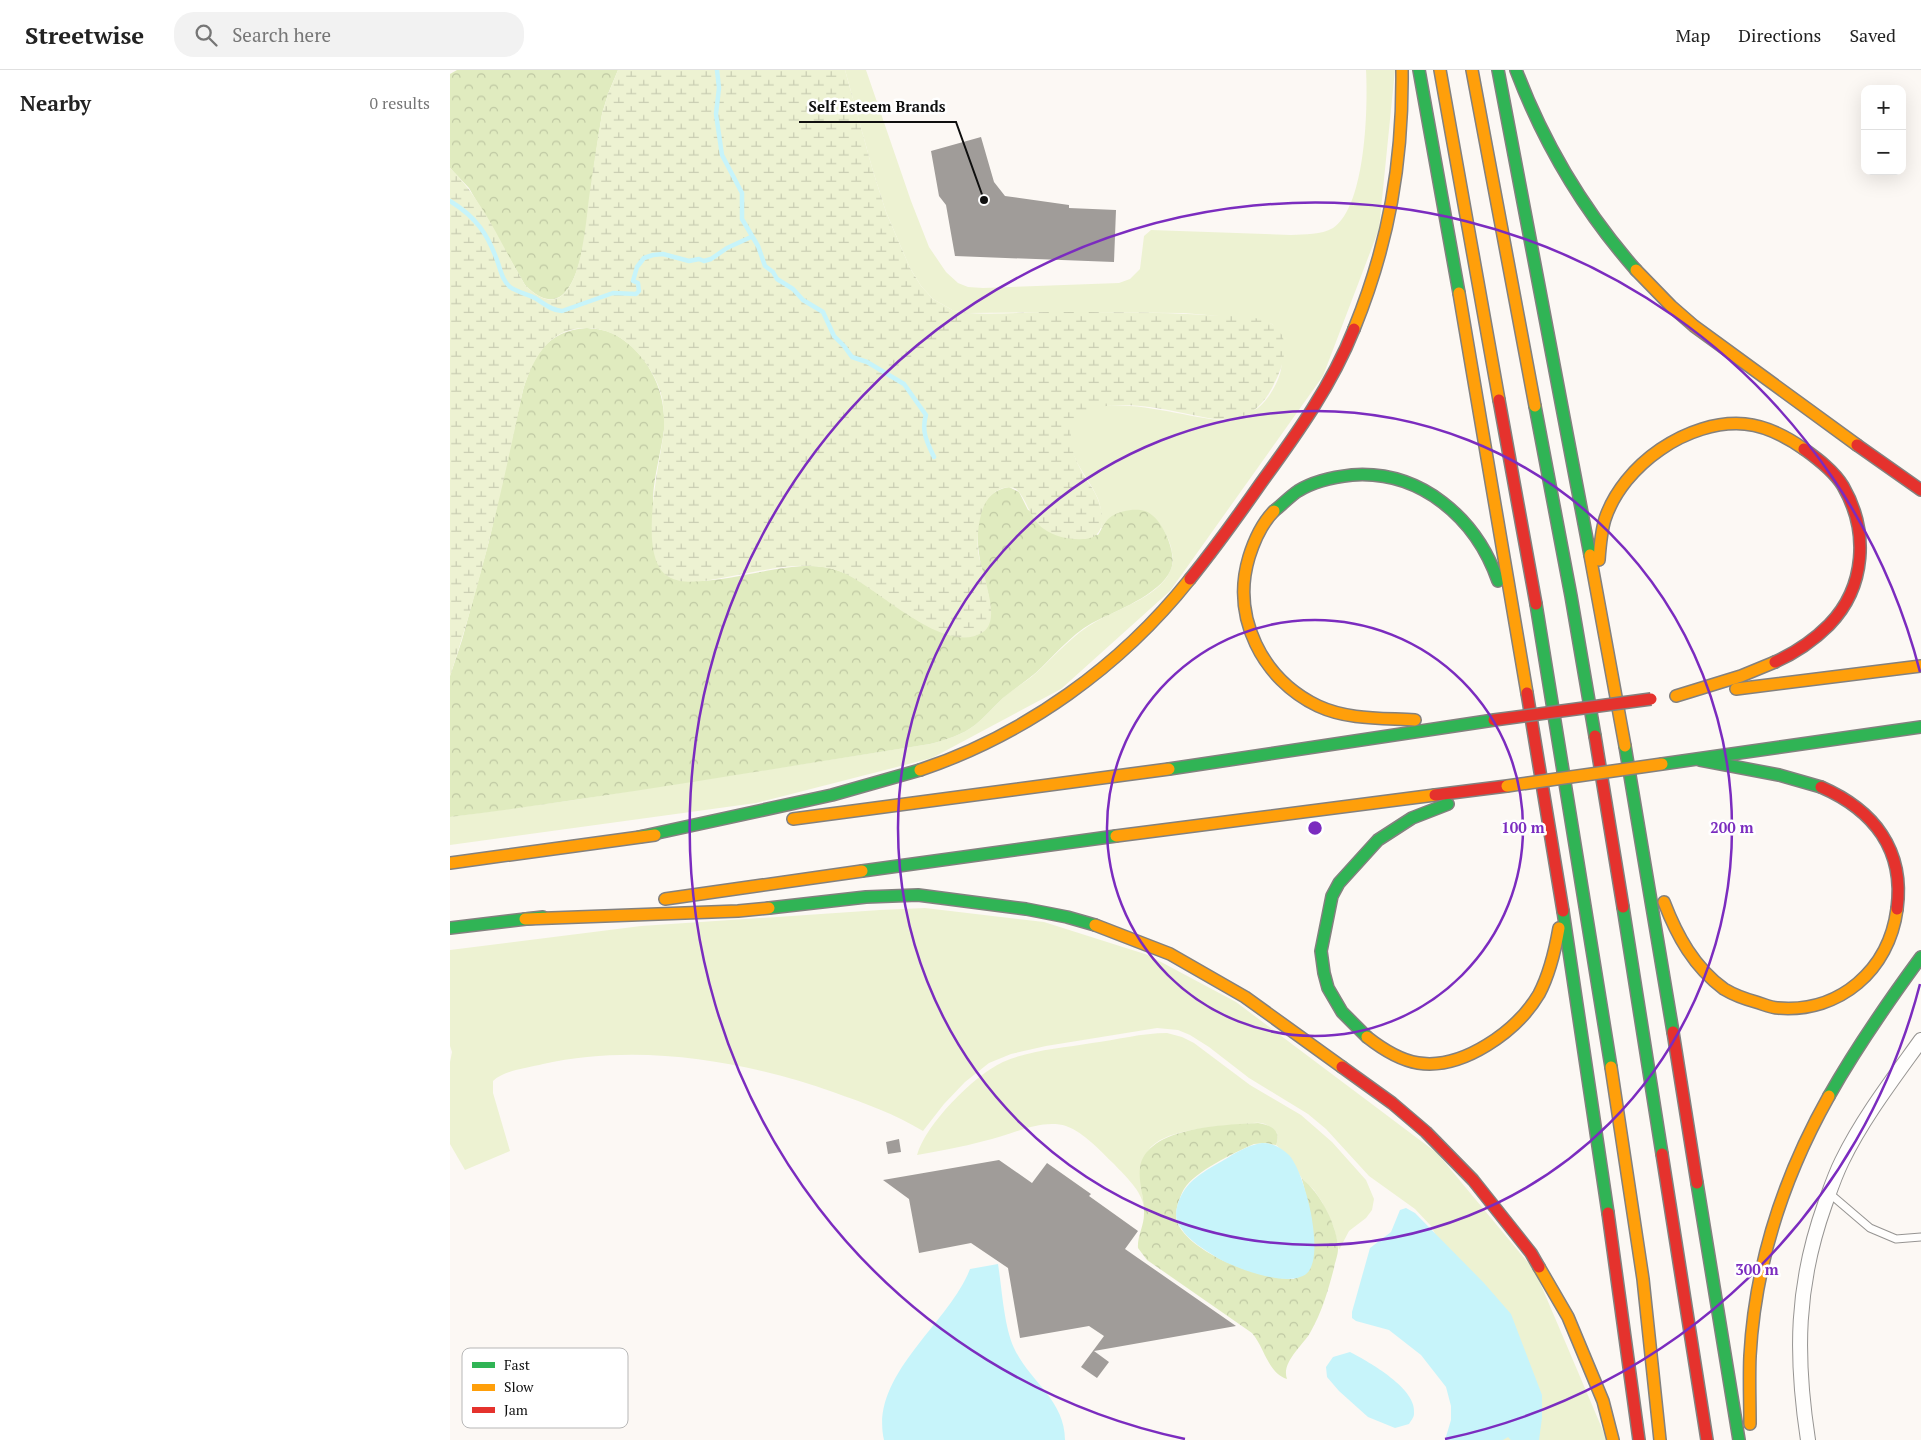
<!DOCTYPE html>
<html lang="en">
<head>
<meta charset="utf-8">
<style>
  :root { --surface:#fff; --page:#f2f2f2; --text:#222; --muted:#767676; --line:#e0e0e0 }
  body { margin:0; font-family:"PT Serif",serif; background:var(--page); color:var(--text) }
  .controls { position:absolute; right:15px; top:15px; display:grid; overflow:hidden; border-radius:10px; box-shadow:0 5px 20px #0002 }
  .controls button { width:45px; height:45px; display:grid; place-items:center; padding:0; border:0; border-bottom:1px solid var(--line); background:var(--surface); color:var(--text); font:25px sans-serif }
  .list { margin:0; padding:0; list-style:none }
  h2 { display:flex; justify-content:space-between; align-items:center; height:65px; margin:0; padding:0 20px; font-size:21px }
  h2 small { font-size:16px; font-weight:400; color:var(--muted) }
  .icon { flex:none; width:28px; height:28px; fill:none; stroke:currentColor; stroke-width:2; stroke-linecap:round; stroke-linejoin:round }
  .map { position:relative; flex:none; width:1471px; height:1370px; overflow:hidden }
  header { display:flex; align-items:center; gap:30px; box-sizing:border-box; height:70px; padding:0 25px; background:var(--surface); border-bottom:1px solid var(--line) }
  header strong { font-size:24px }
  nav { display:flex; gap:28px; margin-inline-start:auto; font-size:18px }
  .search { width:350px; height:45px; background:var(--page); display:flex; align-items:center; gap:12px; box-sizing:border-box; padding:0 18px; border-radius:20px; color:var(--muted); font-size:19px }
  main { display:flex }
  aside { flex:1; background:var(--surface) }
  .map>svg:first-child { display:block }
</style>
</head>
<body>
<header>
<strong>Streetwise</strong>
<div class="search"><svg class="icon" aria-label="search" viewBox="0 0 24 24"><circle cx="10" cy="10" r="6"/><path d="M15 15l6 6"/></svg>Search here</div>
<nav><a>Map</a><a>Directions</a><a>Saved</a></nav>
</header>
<main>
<aside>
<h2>Nearby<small>0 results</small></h2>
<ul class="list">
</ul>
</aside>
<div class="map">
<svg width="1471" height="1370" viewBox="0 0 1471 1370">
  <defs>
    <pattern id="forest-crowns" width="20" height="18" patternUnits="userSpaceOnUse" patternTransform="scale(1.25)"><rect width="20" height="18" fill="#e0ebbf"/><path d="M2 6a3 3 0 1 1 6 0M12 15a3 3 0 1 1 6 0" fill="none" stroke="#bfc8a3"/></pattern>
    <pattern id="wetland-marsh" width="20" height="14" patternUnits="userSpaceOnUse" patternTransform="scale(1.25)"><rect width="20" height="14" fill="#edf2d2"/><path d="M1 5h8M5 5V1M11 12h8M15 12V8" fill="none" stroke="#caceb3"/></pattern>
  </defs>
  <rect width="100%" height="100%" fill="#fcf8f4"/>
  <g fill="#edf2d2">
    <path d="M395,0h21l45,131 18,46 17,25 12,11 10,4 15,1 136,-5 11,-4 10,-10 4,-33 7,-6 140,5c14,-1 30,0 42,-7 33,-22 35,-121 33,-158h29l-16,159 -56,147 -153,215 -109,98 -129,69 -176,45 -306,42v-28l124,-17 356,-56c16,-4 32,-9 45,-19 10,-8 18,-18 28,-27 10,-9 23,-16 33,-25 20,-18 37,-39 61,-52 23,-13 67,-26 75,-55 2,-6 0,-13 -1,-19 -9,-35 -47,-51 -70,-18 1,-10 1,-20 -3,-30 -9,-23 -35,-45 -26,-73 14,-44 123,-4 154,-6 5,-1 10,-3 14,-5 6,-2 13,-4 18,-7 10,-8 21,-26 23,-39 2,-10 -3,-30 -5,-41l-4,-4 -16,-5 -73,-6 -121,-1 -95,1 -13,-2 -21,-12 -12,-13 -11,-18 -24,-56 -13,-41z"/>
    <path d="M475,838l119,14 104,33 88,47 201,151 98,118 72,169h-107l-50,-177 -19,-37 -16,-17 -46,-33 -43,-47 -18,-15 -59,-36 -40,-31 -19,-12 -12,-5 -21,-2 -111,18 -35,8 -22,9 -24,19 -21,22 -21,27c-28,-17 -59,-28 -90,-39 -92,-32 -194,-49 -290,-28 -15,4 -39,6 -50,17v12l17,58 -45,19 -15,-26v-82l2,-10 -2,-6v-96l191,-24 239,-16z"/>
    <path d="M717,963l15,4 12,6 56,42 51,30 31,27 34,38 8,19 -2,11 -6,8 -17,13 -10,19 -5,-22 -12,-26 -8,-12 -12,-11 -12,-22 -14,-12 2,-6 -1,-6c-4,-3 -8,-7 -12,-9 -8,-3 -19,0 -27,1 -24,2 -76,4 -90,26 -11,18 -6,37 -4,56 -3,-17 -18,-30 -30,-43 -14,-13 -29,-31 -48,-38 -25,-8 -57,10 -82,15 -22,6 -45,10 -67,14 9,-31 56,-79 86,-93 27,-12 60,-14 89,-19 24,-3 50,-10 75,-10z"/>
  </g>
  <g fill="url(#forest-crowns)">
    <path d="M7,0h161l-10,24 -6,20c-4,25 -8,51 -11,76 -4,31 -11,150 -66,95l-56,-97 -19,-20v-94z"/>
    <path d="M137,258c10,1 20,2 29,7 33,19 51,58 48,95 -3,23 -10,45 -11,68 0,9 4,18 5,27 4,17 8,35 12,52 43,15 106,-17 154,-10 54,9 83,65 141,69l24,-39c-9,-30 -28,-102 20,-110l10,5 9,18 70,25c4,-6 7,-15 14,-19 8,-5 23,-8 33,-5 16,5 31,39 27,55 -6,25 -51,43 -72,53 -23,10 -41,31 -58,48 -12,12 -27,21 -39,31 -10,9 -18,19 -28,27 -13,10 -29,15 -45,19 -160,25 -319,53 -480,73v-141l12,-36 27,-99 34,-151c11,-35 23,-59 64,-62z"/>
    <path d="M808,1053c13,2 24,8 18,22l-11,-2 -11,1c-20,9 -59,27 -70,45 -5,9 -10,24 -7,33 13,32 85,58 117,57l19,-28 -2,-35 -9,-37c18,13 36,48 36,70 0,6 -3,13 -4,19 -6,23 -12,44 -24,65 -8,13 -29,30 -23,46 -20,-7 -22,-31 -35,-46l-105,-73 -9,-12c-1,-11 6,-22 6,-34 1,-15 -6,-31 -4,-46 6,-42 86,-43 118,-45z"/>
  </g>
  <path fill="url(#wetland-marsh)" d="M168,0h227l28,101 13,41 24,56 11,18 12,13 21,12 13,2c28,2 56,-1 83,-1 52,0 105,0 157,3 20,1 47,-1 65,9 21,12 11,43 2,60 -8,17 -19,30 -38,34 -18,4 -36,-2 -53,-5 -26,-5 -56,-11 -82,-6 -37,7 -35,36 -20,63 4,9 11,16 15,25 8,16 12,44 -13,44 -13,1 -28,-2 -39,-10 -15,-10 -16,-29 -28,-40 -8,-3 -15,-1 -21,3 -9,7 -13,16 -15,27 -2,10 -3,21 -2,31 2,20 25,69 5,82 -39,26 -108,-48 -144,-61 -35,-12 -77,0 -112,6 -17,3 -42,9 -58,0 -34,-19 -8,-116 -5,-148 0,-10 0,-21 -2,-31 -4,-19 -16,-37 -29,-50 -13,-13 -31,-21 -49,-20 -37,1 -51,32 -61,62 -20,97 -42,193 -73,286v-508c34,33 51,77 75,117 54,54 60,-57 64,-87 4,-28 8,-56 13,-84l6,-20z"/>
  <g fill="#c7f4fa">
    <path d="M812,1073c10,0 19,4 27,12 16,18 35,94 20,116 -15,20 -75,-3 -93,-14 -12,-8 -27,-16 -35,-29 -5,-6 -6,-13 -4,-21 6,-23 21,-32 40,-43 14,-8 29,-19 45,-21z"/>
    <polygon points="956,1138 965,1143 1034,1213 1061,1244 1092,1325 1092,1348 1089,1370 1061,1370 1058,1367 1053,1370 995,1370 1001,1350 1001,1336 996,1317 971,1285 939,1260 906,1251 902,1248 902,1242 920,1178 941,1162 950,1140"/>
    <path d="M548,1194c4,25 6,62 16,84 15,33 51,52 51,92h-181c-15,-65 65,-116 86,-171z"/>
    <path d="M900,1282c19,10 68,37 64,62 0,3 -3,7 -5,10l-14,4 -27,-11 -29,-26 -12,-14 -1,-10 7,-10z"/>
  </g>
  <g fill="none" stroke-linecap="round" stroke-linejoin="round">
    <g stroke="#c7f4fa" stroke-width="4.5">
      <path d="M267,0l2,18 -3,26 6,41 20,38v26l16,27 7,20 8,6 4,7 16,10 10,11 20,12 11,24 10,10 8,11 15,5 37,22 22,31c-5,16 1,27 8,42"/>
      <path d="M0,131c26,16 38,33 48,62 3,9 5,18 12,24 7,5 17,7 25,11 8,5 17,13 27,13l51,-18 23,1 3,-3 -1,-8 -5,-2 4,-14 7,-9 9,-3 10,-1 26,7 10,-2 5,2 7,-2 16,-11 24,-11"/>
    </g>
  </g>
  <g fill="#a09c99">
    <polygon points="531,67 544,112 555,126 619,135 619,138 666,140 664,192 505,186 496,135 489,126 481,81"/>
    <polygon points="449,1069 451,1082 438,1084 436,1072"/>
    <polygon points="549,1090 582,1113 597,1093 641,1124 639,1126 688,1161 675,1179 786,1256 644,1281 659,1292 647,1308 631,1297 654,1266 639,1256 570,1268 558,1198 521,1173 469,1183 459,1129 433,1110"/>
  </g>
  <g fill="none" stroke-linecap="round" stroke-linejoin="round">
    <g stroke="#969492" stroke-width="9">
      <polyline id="lane" points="1379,1123 1420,1158 1446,1169 1471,1167"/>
    </g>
    <g stroke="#969492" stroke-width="16">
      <path id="street" d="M1358,1370c-13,-85 -12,-155 17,-236 5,-14 10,-29 17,-43 21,-43 51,-82 79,-121"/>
    </g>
    <g stroke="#83817f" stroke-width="14">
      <g id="fast">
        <polyline points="969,0 1009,223"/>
        <polyline points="1048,0 1140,485"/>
        <path d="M1066,0c28,74 68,141 120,200"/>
        <polyline points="1085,336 1121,526 1145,666"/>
        <path d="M824,441c8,-6 15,-14 24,-20 16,-10 36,-14 54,-16 69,-5 124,43 146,106"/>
        <polyline points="1086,534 1161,997"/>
        <polyline points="1175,676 1223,962"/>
        <polyline points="1250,690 1329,705 1371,717"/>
        <polyline points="1212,694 1471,657"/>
        <polyline points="719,699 1044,650"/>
        <polyline points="189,767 382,725 470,700"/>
        <polyline points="412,801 666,766"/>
        <polyline points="1173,837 1212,1084"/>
        <polyline points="319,838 416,827 468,825 576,839 617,847 645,855"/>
        <polyline points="1113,841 1158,1143"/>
        <polyline points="0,858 93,847"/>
        <polyline points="917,967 892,942 878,918 874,903 871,881 882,826 889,813 928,770 962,748 998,734"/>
        <path d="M1379,1026c27,-48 59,-94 92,-139"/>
        <polyline points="1247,1113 1289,1370"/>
      </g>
    </g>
    <g stroke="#83817f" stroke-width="14">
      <g id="slow">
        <polyline points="990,0 1049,330"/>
        <polyline points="1022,0 1085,336"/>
        <polyline points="1186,200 1221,236 1244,256 1407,375"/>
        <polyline points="1009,223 1077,623"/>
        <path d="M904,259c35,-86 49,-167 48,-259"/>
        <path d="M824,441c-12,12 -20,30 -25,46 -18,60 13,122 69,149 30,14 65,12 97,14"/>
        <polyline points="1140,485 1175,676"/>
        <path d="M1149,490c1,-14 2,-28 6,-41 18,-54 83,-100 140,-95 21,2 42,13 59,25"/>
        <polyline points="1286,619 1471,596"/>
        <polyline points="1226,626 1291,606 1325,592"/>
        <path d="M470,700c105,-35 201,-104 270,-191"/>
        <polyline points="343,749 719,699"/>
        <polyline points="666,766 985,725"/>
        <polyline points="0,793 205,765"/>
        <polyline points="215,829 412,801"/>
        <path d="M1214,832c13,34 30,65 60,87 10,6 21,10 32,13 7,2 15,6 22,6 62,5 111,-38 119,-99"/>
        <polyline points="75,849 288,841 319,838"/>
        <polyline points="645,855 720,884 795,927 892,997"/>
        <path d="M917,967c14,11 32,23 51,26 45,7 99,-32 121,-69 11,-21 16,-43 20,-66"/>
        <polyline points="1161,997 1193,1209 1210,1370"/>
        <polyline points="1089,1197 1118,1247 1153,1331 1163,1370"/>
        <path d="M1300,1354c0,-23 -1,-46 0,-68 5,-92 34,-180 79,-260"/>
      </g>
    </g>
    <g stroke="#83817f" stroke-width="14">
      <g id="jam">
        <polyline points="1049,330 1086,534"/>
        <polyline points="1407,375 1471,420"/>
        <path d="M740,509c25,-31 48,-63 71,-96 35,-48 71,-98 93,-154"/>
        <path d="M1325,592c20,-9 38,-21 54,-37 37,-38 40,-94 14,-139 -9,-15 -25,-27 -39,-37"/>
        <polyline points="1077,623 1113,841"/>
        <polyline points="1145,666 1173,837"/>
        <path d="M1371,717c53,23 84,63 76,122"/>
        <polyline points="985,725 1057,716"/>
        <polyline points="1223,962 1247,1113"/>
        <polyline points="892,997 942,1033 976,1062 1023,1110 1081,1183 1089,1197"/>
        <polyline points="1212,1084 1257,1370"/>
        <polyline points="1158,1143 1189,1370"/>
      </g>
    </g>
    <use href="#lane" stroke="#fffefd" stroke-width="7"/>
    <use href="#street" stroke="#fffefd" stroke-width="14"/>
    <use href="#fast" stroke="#30b455" stroke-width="11"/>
    <use href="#slow" stroke="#ff9f0a" stroke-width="11"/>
    <use href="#jam" stroke="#e5322d" stroke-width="11"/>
    <g stroke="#83817f" stroke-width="14" stroke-linecap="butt">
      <polyline id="slow-bridge" points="1057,716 1212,694"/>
    </g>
    <g stroke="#83817f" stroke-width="14" stroke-linecap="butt">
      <polyline id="jam-bridge" points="1044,650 1201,629"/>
    </g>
    <use href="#slow-bridge" stroke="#ff9f0a" stroke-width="11"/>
    <use href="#jam-bridge" stroke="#e5322d" stroke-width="11"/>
  </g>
  <g fill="none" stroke="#7b2cbf" stroke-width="2.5">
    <circle cx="865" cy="758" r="208"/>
    <circle cx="865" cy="758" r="417"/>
    <path d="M1470 914A625 625 0 0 1 995 1369M735 1369A625 625 0 1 1 1470 602"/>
  </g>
  <rect x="12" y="1278" width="166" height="80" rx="8" fill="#fff" stroke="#b7b7b7" stroke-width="1"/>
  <rect x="22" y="1292" width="23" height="6" fill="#30b455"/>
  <rect x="22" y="1314" width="23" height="7" fill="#ff9f0a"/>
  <rect x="22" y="1337" width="23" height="6" fill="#e5322d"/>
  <g font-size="14" fill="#0f0f0f">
    <text x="54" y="1300">Fast</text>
    <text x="54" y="1322">Slow</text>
    <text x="54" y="1345">Jam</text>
  </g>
  <circle cx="865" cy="758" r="8" fill="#7b2cbf" stroke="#fff" stroke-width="2.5"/>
  <g font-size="15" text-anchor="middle" font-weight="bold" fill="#7b2cbf" stroke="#fff" stroke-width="5" stroke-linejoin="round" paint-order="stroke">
    <text x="1073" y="763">100 m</text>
    <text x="1282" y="763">200 m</text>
    <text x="1307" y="1205">300 m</text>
  </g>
  <path fill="none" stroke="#0f0f0f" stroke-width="2" d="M534 130L506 52H349"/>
  <circle fill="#0f0f0f" stroke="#fff" stroke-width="2" cx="534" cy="130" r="5"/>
  <g font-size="15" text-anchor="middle" font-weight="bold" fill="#0f0f0f" stroke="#fff" stroke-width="5" stroke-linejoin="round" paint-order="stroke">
    <text x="427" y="42">Self Esteem Brands</text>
  </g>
</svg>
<div class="controls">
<button>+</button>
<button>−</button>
</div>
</div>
</main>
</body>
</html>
